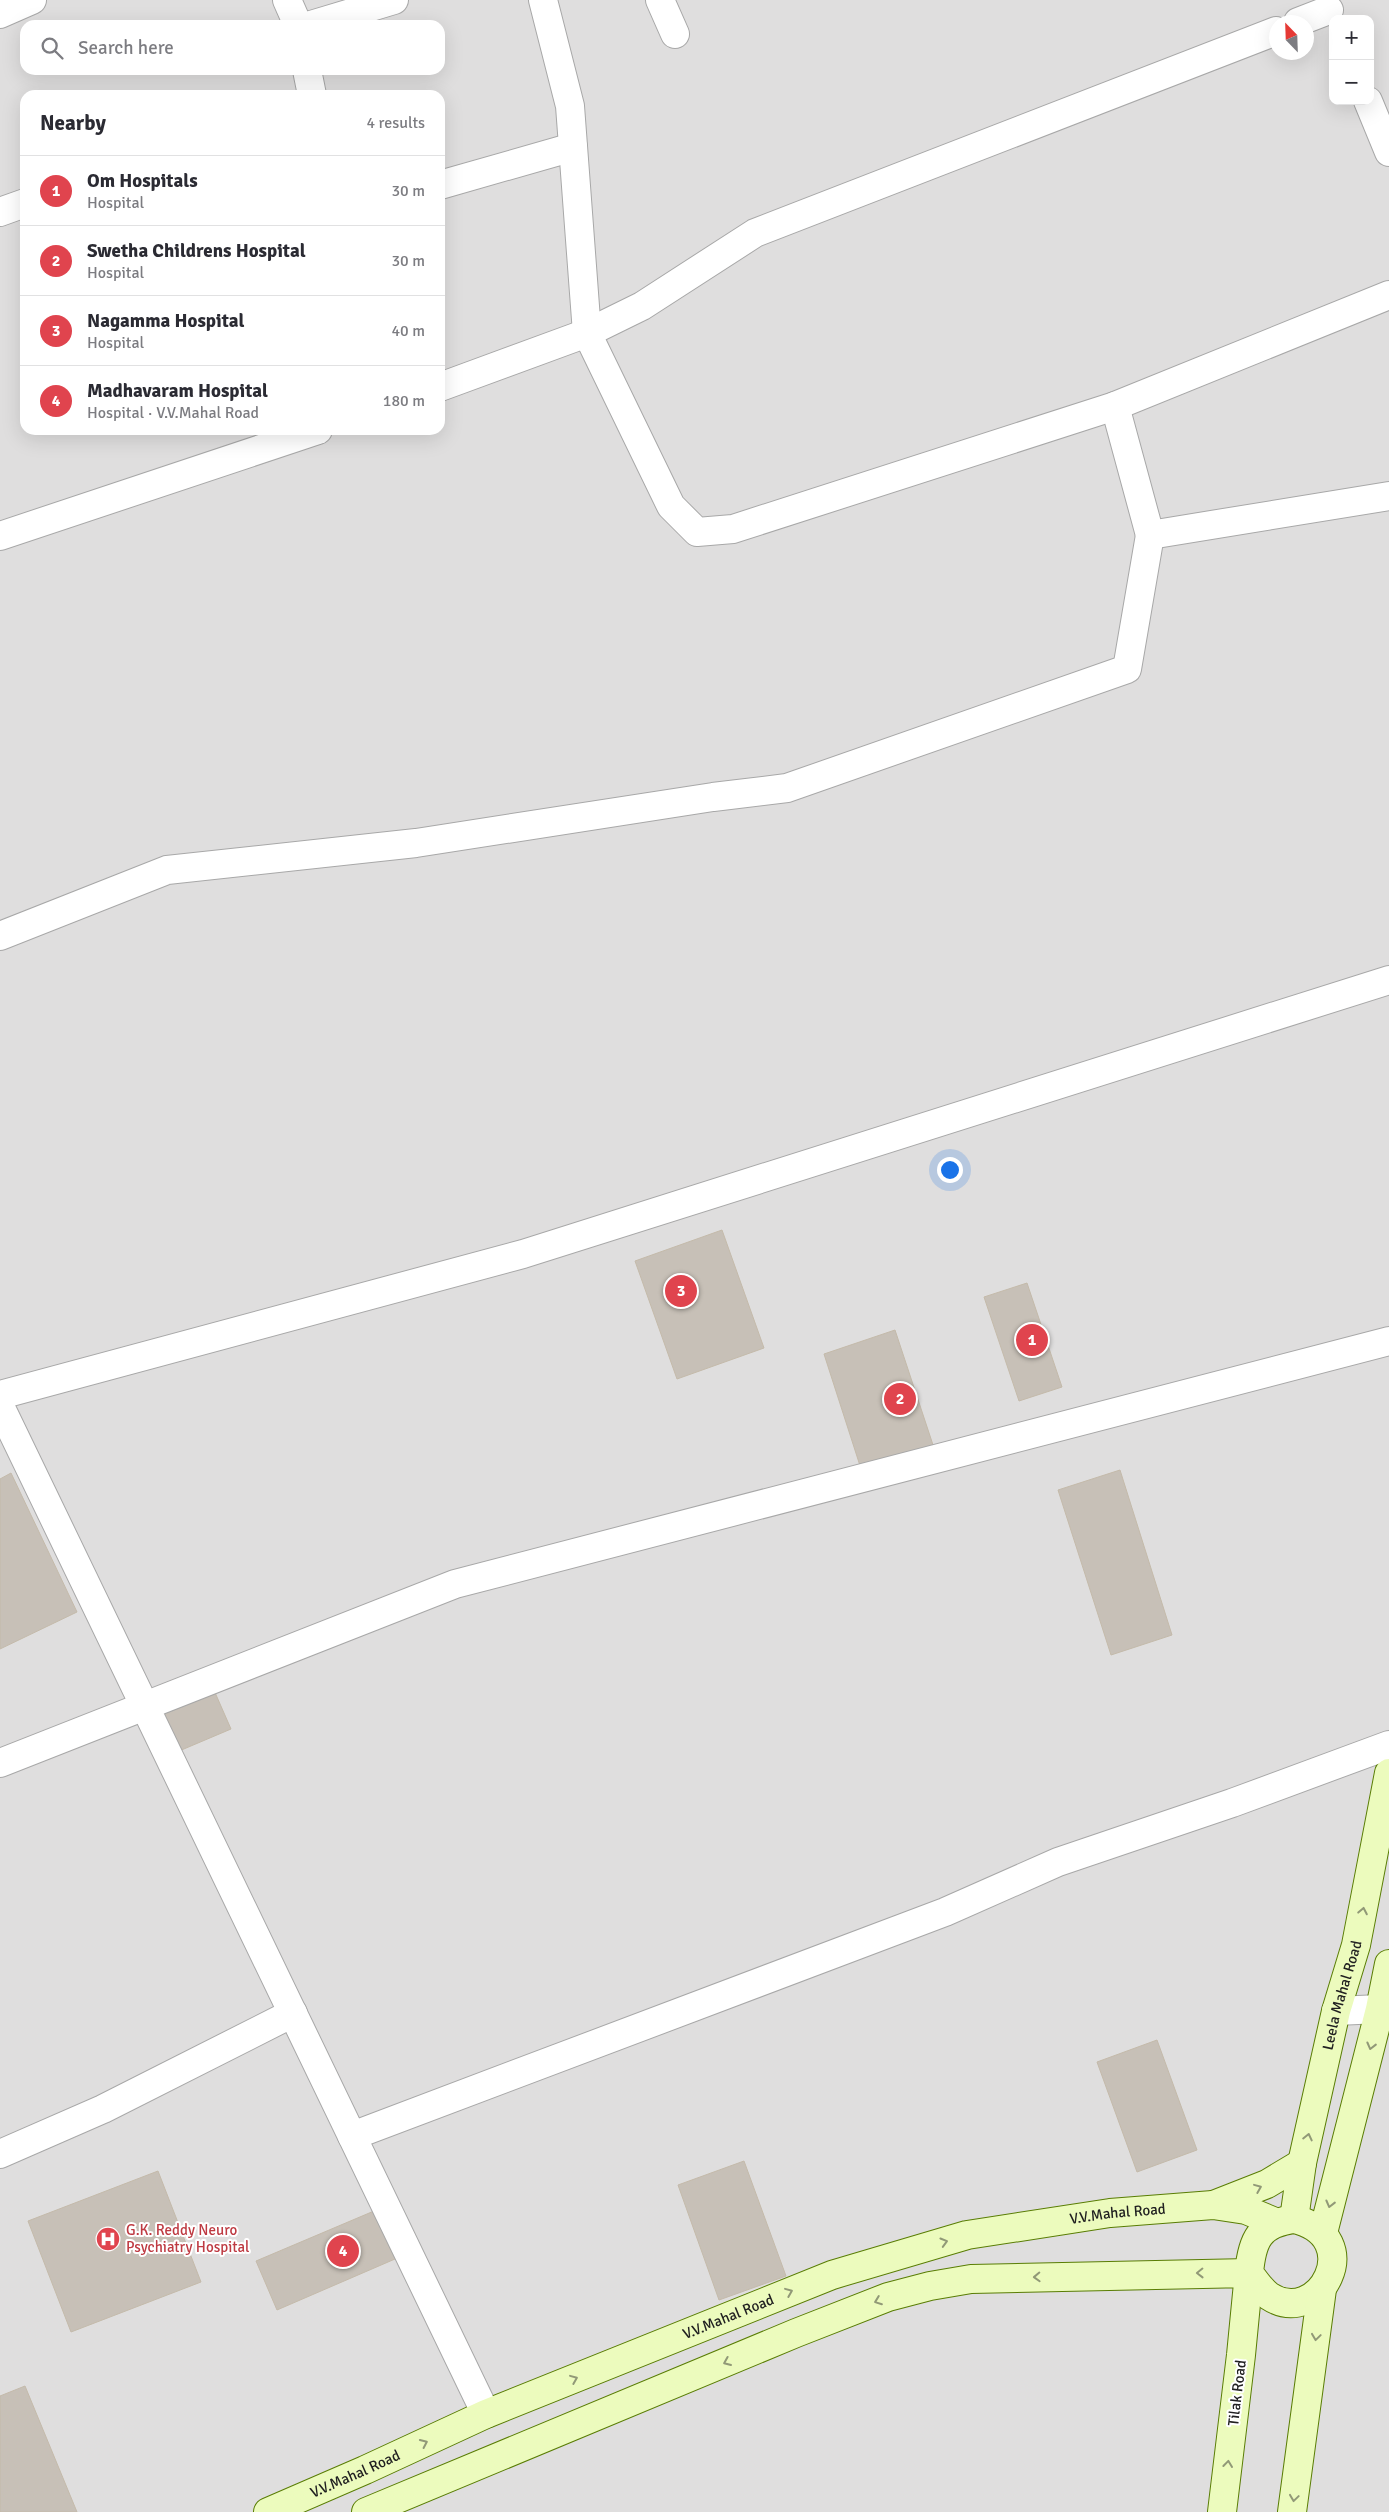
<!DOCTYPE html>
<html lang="en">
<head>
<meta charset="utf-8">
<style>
  :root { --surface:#fff; --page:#f7f7f7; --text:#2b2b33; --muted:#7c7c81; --line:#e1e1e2; --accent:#d32700 }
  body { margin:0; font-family:Signika,sans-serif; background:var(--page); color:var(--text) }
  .controls { position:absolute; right:15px; top:15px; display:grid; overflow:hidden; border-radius:10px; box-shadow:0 5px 20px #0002 }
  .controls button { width:45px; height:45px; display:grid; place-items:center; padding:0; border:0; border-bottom:1px solid var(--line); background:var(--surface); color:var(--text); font:25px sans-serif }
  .compass { position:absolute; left:1269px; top:15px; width:45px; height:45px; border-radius:50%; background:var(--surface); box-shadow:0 5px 20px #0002; rotate:337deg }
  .you { position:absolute; left:949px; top:1169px; width:18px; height:18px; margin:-12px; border:4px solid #fff; border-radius:50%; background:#1a73e8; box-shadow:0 0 0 8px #1a73e833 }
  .badge { display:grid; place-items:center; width:32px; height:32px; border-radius:50%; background:var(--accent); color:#fff; font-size:16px; font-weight:700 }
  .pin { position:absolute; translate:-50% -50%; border:2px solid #fff; box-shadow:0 1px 5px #0006 }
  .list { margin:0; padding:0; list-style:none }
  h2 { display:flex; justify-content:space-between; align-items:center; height:65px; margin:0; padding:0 20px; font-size:21px }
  h2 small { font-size:16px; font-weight:400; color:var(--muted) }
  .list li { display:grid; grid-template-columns:32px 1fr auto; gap:15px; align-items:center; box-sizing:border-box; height:70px; padding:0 20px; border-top:1px solid var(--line) }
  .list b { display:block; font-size:19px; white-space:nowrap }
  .list p { margin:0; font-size:16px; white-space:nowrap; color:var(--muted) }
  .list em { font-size:16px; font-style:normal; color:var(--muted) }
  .icon { flex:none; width:28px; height:28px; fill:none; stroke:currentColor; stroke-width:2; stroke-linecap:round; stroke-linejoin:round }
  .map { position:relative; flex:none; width:1389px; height:2512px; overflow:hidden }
  .search { position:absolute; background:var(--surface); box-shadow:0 5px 20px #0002; left:20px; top:20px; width:425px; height:55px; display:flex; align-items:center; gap:12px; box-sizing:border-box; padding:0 18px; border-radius:15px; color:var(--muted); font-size:19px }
  .panel { position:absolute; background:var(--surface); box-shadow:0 5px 20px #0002; left:20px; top:90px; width:425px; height:345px; border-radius:15px }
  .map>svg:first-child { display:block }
</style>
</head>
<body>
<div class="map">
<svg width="1389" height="2512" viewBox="0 0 1389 2512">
  <rect width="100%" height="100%" fill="#f2f0e8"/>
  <path fill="#dfdede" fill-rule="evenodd" d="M0,0h1389v2512h-1389zM1333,19h37v82h-37zM1276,22h30v30h-30zM25,25h415v45h-415zM25,95h415v335h-415z"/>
  <g fill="#c7c0b7" stroke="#c4baaa">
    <polygon points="722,1230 764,1348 677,1379 635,1261"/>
    <polygon points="1027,1283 1062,1387 1019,1401 984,1297"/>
    <polygon points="895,1330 935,1451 863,1475 824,1354"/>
    <polygon points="1120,1470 1172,1635 1111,1655 1058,1490"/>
    <polygon points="11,1473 77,1612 0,1649 0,1479"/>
    <polygon points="206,1672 231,1729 172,1754 147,1697"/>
    <polygon points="1157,2040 1197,2150 1137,2172 1097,2062"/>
    <polygon points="744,2161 786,2276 719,2300 678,2185"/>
    <polygon points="158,2171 201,2282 71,2332 28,2221"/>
    <polygon points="374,2211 395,2259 277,2310 256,2261"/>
    <polygon points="25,2386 77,2512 0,2512 0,2396"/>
  </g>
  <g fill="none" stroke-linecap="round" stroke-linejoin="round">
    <g stroke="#a8a8a8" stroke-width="30">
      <g id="minor">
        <polyline points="287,0 298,25"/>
        <polyline points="543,0 570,106 587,333 671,506 697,532 733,529 1115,406 1389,295"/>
        <polyline points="660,0 675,34"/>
        <polyline points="0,14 32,0"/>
        <polyline points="1298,22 1329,10"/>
        <polyline points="311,25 394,0"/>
        <polyline points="307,70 312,95"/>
        <polyline points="1368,101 1389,152"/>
        <polyline points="440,185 573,147"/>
        <polyline points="0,212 25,203"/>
        <polyline points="440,387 587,333 642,306 755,233 1276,31"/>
        <polyline points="1115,406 1150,535 1389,496"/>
        <polyline points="0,536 318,430"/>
        <polyline points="0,936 167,870 416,843 713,797 787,788 1127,669 1150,535"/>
        <polyline points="0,1395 523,1254 1389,980"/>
        <polyline points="0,1406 486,2414"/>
        <polyline points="0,1763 455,1584 1389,1341"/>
        <polyline points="1336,2011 1380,2009 1389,2006"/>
        <polyline points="352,2136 945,1912 1058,1862 1232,1803 1389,1745"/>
        <polyline points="0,2154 103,2109 293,2013"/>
      </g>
    </g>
    <g stroke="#597d04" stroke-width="30">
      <g id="secondary">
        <polyline points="1216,2204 1267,2184 1302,2163"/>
        <path id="s1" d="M1294,2219l8,-56 34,-152 20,-66 33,-172"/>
        <path d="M1294,2219c75,18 25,110 -25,77 -8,-6 -14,-15 -20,-23 3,-33 10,-49 45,-54z"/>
        <polyline points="1323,2233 1380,2009 1389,1964"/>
        <path id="s2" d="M268,2512l97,-42 121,-56 346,-139 135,-40 143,-22 103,-8 33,5 29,12"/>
        <polyline points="366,2512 796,2333 888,2297 930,2286 971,2279 1249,2273 1241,2355 1222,2512"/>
        <polyline points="1292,2512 1322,2289"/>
      </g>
    </g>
    <use href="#minor" stroke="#fff" stroke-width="28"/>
    <use href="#secondary" stroke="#ecfbbd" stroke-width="28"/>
  </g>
  <defs><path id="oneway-chevron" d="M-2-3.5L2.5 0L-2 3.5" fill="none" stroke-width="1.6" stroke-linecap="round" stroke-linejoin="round" transform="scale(1.25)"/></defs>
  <g stroke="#919977">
    <use href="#oneway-chevron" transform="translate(1363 1911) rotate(-79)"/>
    <use href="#oneway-chevron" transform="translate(1371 2046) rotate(104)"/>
    <use href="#oneway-chevron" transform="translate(1308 2137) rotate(-77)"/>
    <use href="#oneway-chevron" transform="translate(1258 2188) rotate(-22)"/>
    <use href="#oneway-chevron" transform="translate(1330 2204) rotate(104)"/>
    <use href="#oneway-chevron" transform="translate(944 2242) rotate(-16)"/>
    <use href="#oneway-chevron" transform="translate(1200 2273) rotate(179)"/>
    <use href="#oneway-chevron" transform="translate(1037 2277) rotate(178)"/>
    <use href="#oneway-chevron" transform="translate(789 2292) rotate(-22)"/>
    <use href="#oneway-chevron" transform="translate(878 2301) rotate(159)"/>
    <use href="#oneway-chevron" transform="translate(1316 2337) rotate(98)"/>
    <use href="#oneway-chevron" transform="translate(727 2362) rotate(157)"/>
    <use href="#oneway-chevron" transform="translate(574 2379) rotate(-22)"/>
    <use href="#oneway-chevron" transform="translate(424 2443) rotate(-25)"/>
    <use href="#oneway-chevron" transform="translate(1228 2464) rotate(-83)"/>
    <use href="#oneway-chevron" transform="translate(1294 2498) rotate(98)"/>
  </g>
  <defs>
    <g id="hospital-disc" transform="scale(1.25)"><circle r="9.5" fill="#e0444e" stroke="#fff"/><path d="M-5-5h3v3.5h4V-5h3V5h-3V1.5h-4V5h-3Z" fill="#fff"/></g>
  </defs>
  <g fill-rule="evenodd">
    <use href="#hospital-disc" x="108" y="2239"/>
  </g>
  <g text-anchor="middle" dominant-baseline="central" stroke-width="4" stroke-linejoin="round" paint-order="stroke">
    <g font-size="15" fill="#212121" stroke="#fff">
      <text stroke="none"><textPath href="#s1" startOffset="229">Leela Mahal Road</textPath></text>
      <text stroke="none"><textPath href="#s2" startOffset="905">V.V.Mahal Road</textPath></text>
      <text stroke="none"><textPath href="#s2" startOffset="500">V.V.Mahal Road</textPath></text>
      <text transform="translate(1237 2393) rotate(-83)">Tilak Road</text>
      <text stroke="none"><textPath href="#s2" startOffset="95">V.V.Mahal Road</textPath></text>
    </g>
    <g font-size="15" fill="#be3a42" stroke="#fff" text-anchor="start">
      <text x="126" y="2230">G.K. Reddy Neuro<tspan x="126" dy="17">Psychiatry Hospital</tspan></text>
    </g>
  </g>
</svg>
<div class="controls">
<button>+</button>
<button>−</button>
</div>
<svg class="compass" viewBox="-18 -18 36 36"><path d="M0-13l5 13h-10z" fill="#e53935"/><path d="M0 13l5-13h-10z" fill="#7c7c81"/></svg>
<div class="you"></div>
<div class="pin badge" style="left:1032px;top:1340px;background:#e0444e">1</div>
<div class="pin badge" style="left:900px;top:1399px;background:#e0444e">2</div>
<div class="pin badge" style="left:681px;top:1291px;background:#e0444e">3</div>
<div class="pin badge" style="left:343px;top:2251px;background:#e0444e">4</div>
<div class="search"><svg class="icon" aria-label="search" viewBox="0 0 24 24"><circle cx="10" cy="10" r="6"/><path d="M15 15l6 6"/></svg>Search here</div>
<section class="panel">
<h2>Nearby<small>4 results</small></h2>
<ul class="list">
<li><span class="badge" style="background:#e0444e">1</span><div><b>Om Hospitals</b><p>Hospital</p></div><em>30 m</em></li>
<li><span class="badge" style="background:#e0444e">2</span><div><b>Swetha Childrens Hospital</b><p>Hospital</p></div><em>30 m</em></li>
<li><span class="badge" style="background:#e0444e">3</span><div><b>Nagamma Hospital</b><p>Hospital</p></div><em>40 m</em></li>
<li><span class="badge" style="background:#e0444e">4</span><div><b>Madhavaram Hospital</b><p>Hospital · V.V.Mahal Road</p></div><em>180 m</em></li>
</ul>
</section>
</div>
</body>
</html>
